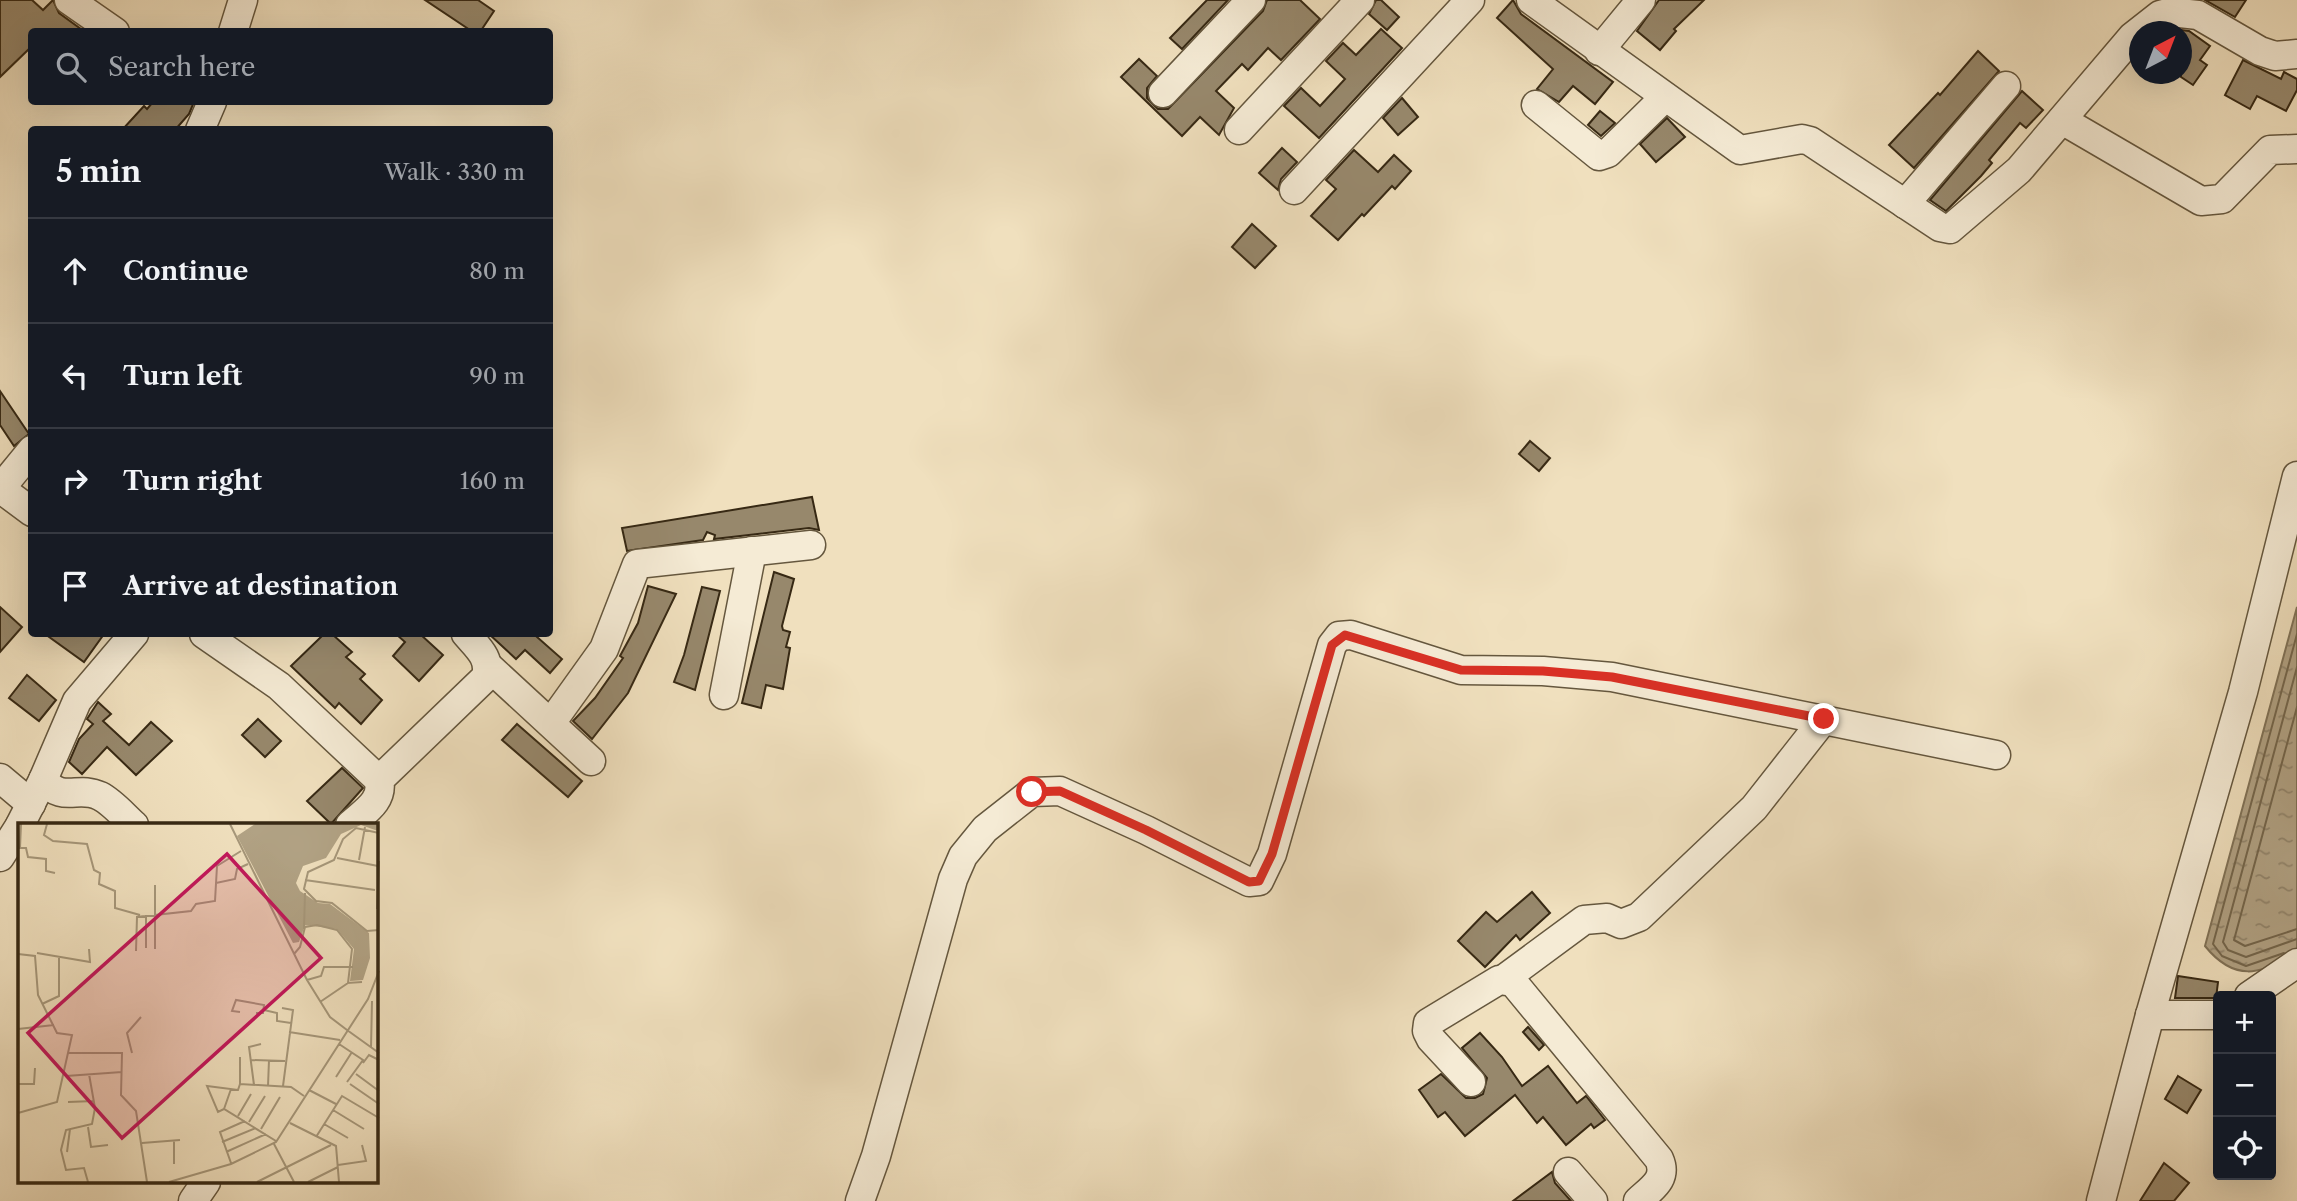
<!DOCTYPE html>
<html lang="en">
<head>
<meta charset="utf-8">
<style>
  :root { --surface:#171b24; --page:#20242c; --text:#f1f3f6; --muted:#9ea1a6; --line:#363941 }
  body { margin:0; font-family:"Libre Caslon Text",serif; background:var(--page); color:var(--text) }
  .controls { position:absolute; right:21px; bottom:21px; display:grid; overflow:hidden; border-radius:7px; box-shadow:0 7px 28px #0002 }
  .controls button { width:63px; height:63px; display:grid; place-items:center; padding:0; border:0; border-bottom:2px solid var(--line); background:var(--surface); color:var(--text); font:35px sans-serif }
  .compass { position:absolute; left:2129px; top:21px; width:63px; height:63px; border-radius:50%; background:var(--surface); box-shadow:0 7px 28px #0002; rotate:42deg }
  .stop { position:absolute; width:21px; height:21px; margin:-16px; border:5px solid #d93025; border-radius:50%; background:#fff }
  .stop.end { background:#d93025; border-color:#fff; box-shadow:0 2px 7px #0008 }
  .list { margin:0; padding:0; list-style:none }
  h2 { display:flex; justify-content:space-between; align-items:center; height:91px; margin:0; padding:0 28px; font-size:30px }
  h2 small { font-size:23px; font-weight:400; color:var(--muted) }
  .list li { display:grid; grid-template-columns:46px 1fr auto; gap:21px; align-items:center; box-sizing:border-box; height:105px; padding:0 28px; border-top:2px solid var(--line) }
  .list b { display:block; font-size:26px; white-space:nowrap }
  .list em { font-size:23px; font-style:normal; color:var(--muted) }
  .icon { flex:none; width:38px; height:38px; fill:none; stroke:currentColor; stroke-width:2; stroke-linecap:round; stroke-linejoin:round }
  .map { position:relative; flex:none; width:2297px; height:1201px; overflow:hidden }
  .search { position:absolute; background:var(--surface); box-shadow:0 7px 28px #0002; left:28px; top:28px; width:525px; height:77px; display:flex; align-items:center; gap:18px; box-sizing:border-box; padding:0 24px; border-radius:7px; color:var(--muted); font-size:26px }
  .panel { position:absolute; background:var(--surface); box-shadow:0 7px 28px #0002; left:28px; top:126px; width:525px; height:511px; border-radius:7px }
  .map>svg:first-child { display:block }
</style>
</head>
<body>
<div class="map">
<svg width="2297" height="1201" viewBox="0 0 2297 1201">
  <defs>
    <pattern id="water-ripples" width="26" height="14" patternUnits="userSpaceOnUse" patternTransform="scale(1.75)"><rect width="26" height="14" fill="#b1a284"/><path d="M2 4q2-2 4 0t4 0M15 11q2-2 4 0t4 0" fill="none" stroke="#91846b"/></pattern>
  </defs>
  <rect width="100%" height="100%" fill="#f0e0be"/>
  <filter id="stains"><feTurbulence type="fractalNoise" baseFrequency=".00286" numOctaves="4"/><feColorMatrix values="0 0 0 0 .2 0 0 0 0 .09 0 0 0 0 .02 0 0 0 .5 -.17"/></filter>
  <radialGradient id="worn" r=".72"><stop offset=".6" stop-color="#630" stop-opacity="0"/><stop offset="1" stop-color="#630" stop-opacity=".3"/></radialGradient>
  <path fill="url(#water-ripples)" stroke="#807257" stroke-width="2" d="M2297,607v347c-37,21 -63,28 -92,-8z"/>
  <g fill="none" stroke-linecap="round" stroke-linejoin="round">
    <g stroke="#74664c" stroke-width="2">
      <polyline points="2297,667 2223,942 2228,950 2246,957 2297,939"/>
      <polyline points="2297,707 2234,940 2245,946 2297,929"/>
      <polyline points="2284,953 2246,966 2222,956 2213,944 2297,634"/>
    </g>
  </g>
  <g fill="#97886c" stroke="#372914" stroke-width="2">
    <polygon points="0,0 32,0 43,10 53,0 59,13 85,32 32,32 32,46 0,77"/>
    <polygon points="425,0 478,0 494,11 480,32 473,32"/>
    <polygon points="1207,0 1228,0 1182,49 1170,38"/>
    <polygon points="1267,0 1300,0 1320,19 1281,60 1268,48 1248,70 1242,64 1216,91 1234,108 1219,135 1200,117 1182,136 1121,77 1139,59 1157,76 1147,88 1147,98 1158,109 1168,109 1263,11"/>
    <polygon points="1376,0 1381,0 1399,17 1387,30 1369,14"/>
    <polygon points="1513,0 1521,14 1613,82 1595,104 1573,86 1559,102 1537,89 1553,69 1497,18"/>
    <polygon points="1659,0 1704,0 1674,29 1676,31 1660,50 1637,31"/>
    <polygon points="2205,0 2246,0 2235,17"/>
    <polygon points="1381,29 1402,48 1319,138 1284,106 1301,88 1320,106 1345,79 1326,61 1343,43 1356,55"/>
    <polygon points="2181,30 2189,31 2210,46 2200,60 2207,65 2193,85 2181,77"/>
    <polygon points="1978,51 1999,71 1914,168 1889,145 1938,93 1940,95"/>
    <polygon points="2243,60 2281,79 2284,72 2297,79 2297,90 2286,111 2257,96 2250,109 2225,95"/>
    <polygon points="2022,91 2043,110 2026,128 2020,123 1989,160 1992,163 1981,176 1946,211 1930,200"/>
    <polygon points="1402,98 1418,117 1398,135 1383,118"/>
    <polygon points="153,102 194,102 189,114 175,130 122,130 144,106 147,109"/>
    <polygon points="1600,111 1615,123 1601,136 1588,125"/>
    <polygon points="1667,118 1685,137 1656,162 1640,144"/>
    <polygon points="1282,148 1297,162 1281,179 1278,190 1259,173"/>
    <polygon points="1354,150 1378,172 1394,155 1411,171 1395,189 1392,186 1364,216 1362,214 1338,240 1311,216 1336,189 1326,180"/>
    <polygon points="1252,224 1276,246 1255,268 1232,247"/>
    <polygon points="0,391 29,434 14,446 0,425"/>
    <polygon points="1530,441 1550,458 1539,471 1519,454"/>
    <polygon points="812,497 819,530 809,528 714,539 715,535 707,532 703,540 627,551 622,528"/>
    <polygon points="774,572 794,579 782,626 783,630 790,632 786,647 790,648 783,689 766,685 761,708 742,703"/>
    <polygon points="648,586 676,594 628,693 592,739 573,721 595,698 623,658 620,656 638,623"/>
    <polygon points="702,587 720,591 695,690 674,682 684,655"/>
    <polygon points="0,607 22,627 0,652"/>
    <polygon points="45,634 104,634 84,662"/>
    <polygon points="324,634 332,634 352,652 346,657 365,674 360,679 382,700 361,724 339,703 335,708 291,666"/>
    <polygon points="396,634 420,634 443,655 419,681 393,656 405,642"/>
    <polygon points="489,634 540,634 537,637 562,659 550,673 525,650 516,659"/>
    <polygon points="27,675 56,700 39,721 9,698"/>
    <polygon points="98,702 111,714 103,721 129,745 151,722 172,741 136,775 107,747 82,774 69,762 79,739 93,724 87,719"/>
    <polygon points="258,719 281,741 265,757 242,735"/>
    <polygon points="517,724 582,781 568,797 502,740"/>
    <polygon points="342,768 363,788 331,824 307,801"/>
    <polygon points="1532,892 1550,913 1520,940 1516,935 1485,967 1458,941 1486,912 1497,922"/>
    <polygon points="2178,976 2218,982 2216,998 2175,998"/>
    <polygon points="1528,1027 1544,1045 1539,1050 1523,1032"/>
    <polygon points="1480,1033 1502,1057 1522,1086 1548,1066 1577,1103 1586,1096 1605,1120 1594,1128 1591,1124 1566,1145 1543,1117 1537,1123 1515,1095 1465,1136 1445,1112 1438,1117 1419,1090 1441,1074 1466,1098 1475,1098 1483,1094 1487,1078 1462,1048"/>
    <polygon points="2178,1076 2201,1090 2187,1113 2165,1099"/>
    <polygon points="2164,1163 2189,1183 2174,1201 2140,1201"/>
    <polygon points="1552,1172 1555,1183 1571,1201 1513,1201"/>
  </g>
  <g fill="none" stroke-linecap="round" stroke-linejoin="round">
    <g stroke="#65573e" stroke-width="31">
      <g id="minor">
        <polyline points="69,0 115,32"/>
        <polyline points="1531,0 1740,150 1802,139 1810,141 1940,227 1950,229 2019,170 2132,37 2160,15 2171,12 2198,15 2260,51 2275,56 2297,54"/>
        <polyline points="233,32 243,0"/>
        <polyline points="1599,51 1641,0"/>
        <polyline points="1163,93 1251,0"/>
        <polyline points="1536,105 1599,156 1608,153 1665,97"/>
        <polyline points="2062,120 2201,201 2222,199 2270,150 2297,149"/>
        <polyline points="200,130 212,102"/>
        <polyline points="1239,130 1360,0"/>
        <polyline points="1294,190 1470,0"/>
        <polyline points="1905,204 2006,86"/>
        <polyline points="0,489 32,450"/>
        <polyline points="1,489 32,512"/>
        <polyline points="204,634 279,686 379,780"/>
        <polyline points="488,666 591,761"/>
        <polyline points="724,695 752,551"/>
        <polyline points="551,723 604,649 637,564 811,545"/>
        <polyline points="0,778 31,804"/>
        <path d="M43,780c21,24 34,5 57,16 12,6 24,20 34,29"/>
        <polyline points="20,825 43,780 77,701 134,634"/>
        <path d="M350,825c14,-13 34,-24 29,-45l107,-103c5,-19 -8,-29 -20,-43"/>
        <polyline points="0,857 19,827"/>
        <polyline points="1504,979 1584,920 1607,918 1621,924 1639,917 1754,808 1824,719"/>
        <polyline points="2249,996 2297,963"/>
        <polyline points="2150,1015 2218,1015"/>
        <path d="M1471,1082l-40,-43 -4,-8 1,-8 71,-43 14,2 146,177c9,20 -7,29 -21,42"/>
        <polyline points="1568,1172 1593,1201"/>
        <polyline points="193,1201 206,1182"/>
        <polyline points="860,1201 876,1156 953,879 963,856 985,829 1032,792 1060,791 1146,830 1249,882 1259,881 1272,854 1332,645 1339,636 1351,635 1461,670 1543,671 1612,677 1996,755"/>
        <polyline points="2101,1201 2150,1015 2243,692 2297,476"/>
      </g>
    </g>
    <use href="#minor" stroke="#f5ebd5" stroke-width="28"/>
  </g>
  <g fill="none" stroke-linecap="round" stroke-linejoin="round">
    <polyline stroke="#d93025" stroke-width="9" points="1032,792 1060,791 1146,830 1249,882 1259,881 1272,854 1332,645 1345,635 1461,670 1543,671 1612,677 1824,719"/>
  </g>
  <g transform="translate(18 823)">
    <rect width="360" height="360" fill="#f0e0be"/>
    <path d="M237,1h123v7l-17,-6 -20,9 -15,24 -23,8 -7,17 4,8 18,12 12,1 39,29 1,25 -7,22 -13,1 4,-32 -17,-20 -32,-4 -6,17 -6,1 -56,-107z" fill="#b1a284"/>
    <path fill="none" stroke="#a6977a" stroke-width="2" d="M29,1l-3,11 9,6 34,3 7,26 6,3 -1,11 16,7v17l25,7M212,1l77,156 23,37 17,13M361,10l-23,-5 -13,11 -9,21 -26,12 -4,17 12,12 16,2 35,28 12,-1M0,25h8l2,9 18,2v12l9,2M2,25l1,-24M319,35l41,8M341,37l6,-33M287,57l70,10M198,60l19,-4 2,-10 11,-5M137,62v64M359,86l2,-48M286,106l1,-36M128,125v-33M118,128l1,-34 54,-6 5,-7 19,-3 2,-35 24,-15M19,130l53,9 -1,-13M0,131l17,2 3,39 19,38 15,2 -15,67 -39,11M276,131l6,-7 5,-20 12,-2 20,5 15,19 -4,34 14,-1M289,157l14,-4 3,-9h29M302,179l28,-19M24,181l17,-8v-40M264,185l11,2 -10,76M246,187l13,3v8l14,2M222,189l-8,-1 4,-11 28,5 -1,8h-7M0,206l36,-4M329,207l32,23M271,209l51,8M321,221l24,16 -16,22M353,225l1,-47M50,230h54l-1,42 15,16 11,71M114,230l-5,-20 14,-16M222,234v27M232,237l35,1M345,240l6,-8 10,5M338,251l23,17M48,253l56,-4M318,254l16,-25M0,261h16l1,-16M332,261l29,20M236,262l-5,-38 12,-3M250,263l1,-26M291,267l27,14M50,279l26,-1M206,286l7,-20M315,287l31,19M220,293l13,-22M231,299l16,-26M272,300l46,23 3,36M306,301l24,14M70,304l3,20 17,-2M243,306l19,-32M298,314l26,-41 37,22M258,318l-52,-32 -6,3 -11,-26 31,4 2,-6 51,3 13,9M204,319l34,-14M124,320l38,-3M256,321l20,38M49,329l3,-23M208,329l40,-18M213,340l-11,-31 25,-11M156,341v-24M320,342l28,-4 -4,-16M70,359l-4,-14 -18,2 -5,-20 5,-20 26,-6 3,-16 -6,-34M151,359l62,-18 45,-22 92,-143 11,-28M239,359l74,-37M290,359l30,-15"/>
    <path fill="#c2185b" fill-opacity="0.15" stroke="#c2185b" stroke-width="3.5" d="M209,31l94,104 -199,180 -94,-105z"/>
    <rect width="360" height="360" fill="none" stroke="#372914" stroke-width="3.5"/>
  </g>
  <rect width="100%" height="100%" filter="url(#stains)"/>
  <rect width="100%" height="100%" fill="url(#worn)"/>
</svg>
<div class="controls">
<button>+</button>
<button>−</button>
<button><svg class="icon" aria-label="locate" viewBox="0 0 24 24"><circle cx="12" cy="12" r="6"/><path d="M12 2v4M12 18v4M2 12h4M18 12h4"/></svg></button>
</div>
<svg class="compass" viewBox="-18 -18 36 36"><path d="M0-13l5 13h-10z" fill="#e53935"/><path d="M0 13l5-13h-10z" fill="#9ea1a6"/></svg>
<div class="stop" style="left:1032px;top:792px"></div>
<div class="stop end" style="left:1824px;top:719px"></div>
<div class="search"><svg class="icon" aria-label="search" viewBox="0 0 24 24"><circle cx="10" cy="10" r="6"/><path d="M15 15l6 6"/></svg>Search here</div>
<section class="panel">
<h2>5 min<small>Walk · 330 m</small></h2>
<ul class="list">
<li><svg class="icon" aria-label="ahead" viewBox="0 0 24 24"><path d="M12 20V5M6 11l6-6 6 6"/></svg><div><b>Continue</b></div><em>80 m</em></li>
<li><svg class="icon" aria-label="left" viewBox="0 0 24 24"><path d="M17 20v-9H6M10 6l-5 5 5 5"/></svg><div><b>Turn left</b></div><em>90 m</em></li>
<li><svg class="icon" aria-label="right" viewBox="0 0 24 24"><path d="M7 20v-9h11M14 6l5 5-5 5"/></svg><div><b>Turn right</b></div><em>160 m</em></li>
<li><svg class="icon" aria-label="arrive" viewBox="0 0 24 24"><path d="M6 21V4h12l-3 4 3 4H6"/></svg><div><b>Arrive at destination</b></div></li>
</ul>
</section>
</div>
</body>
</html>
